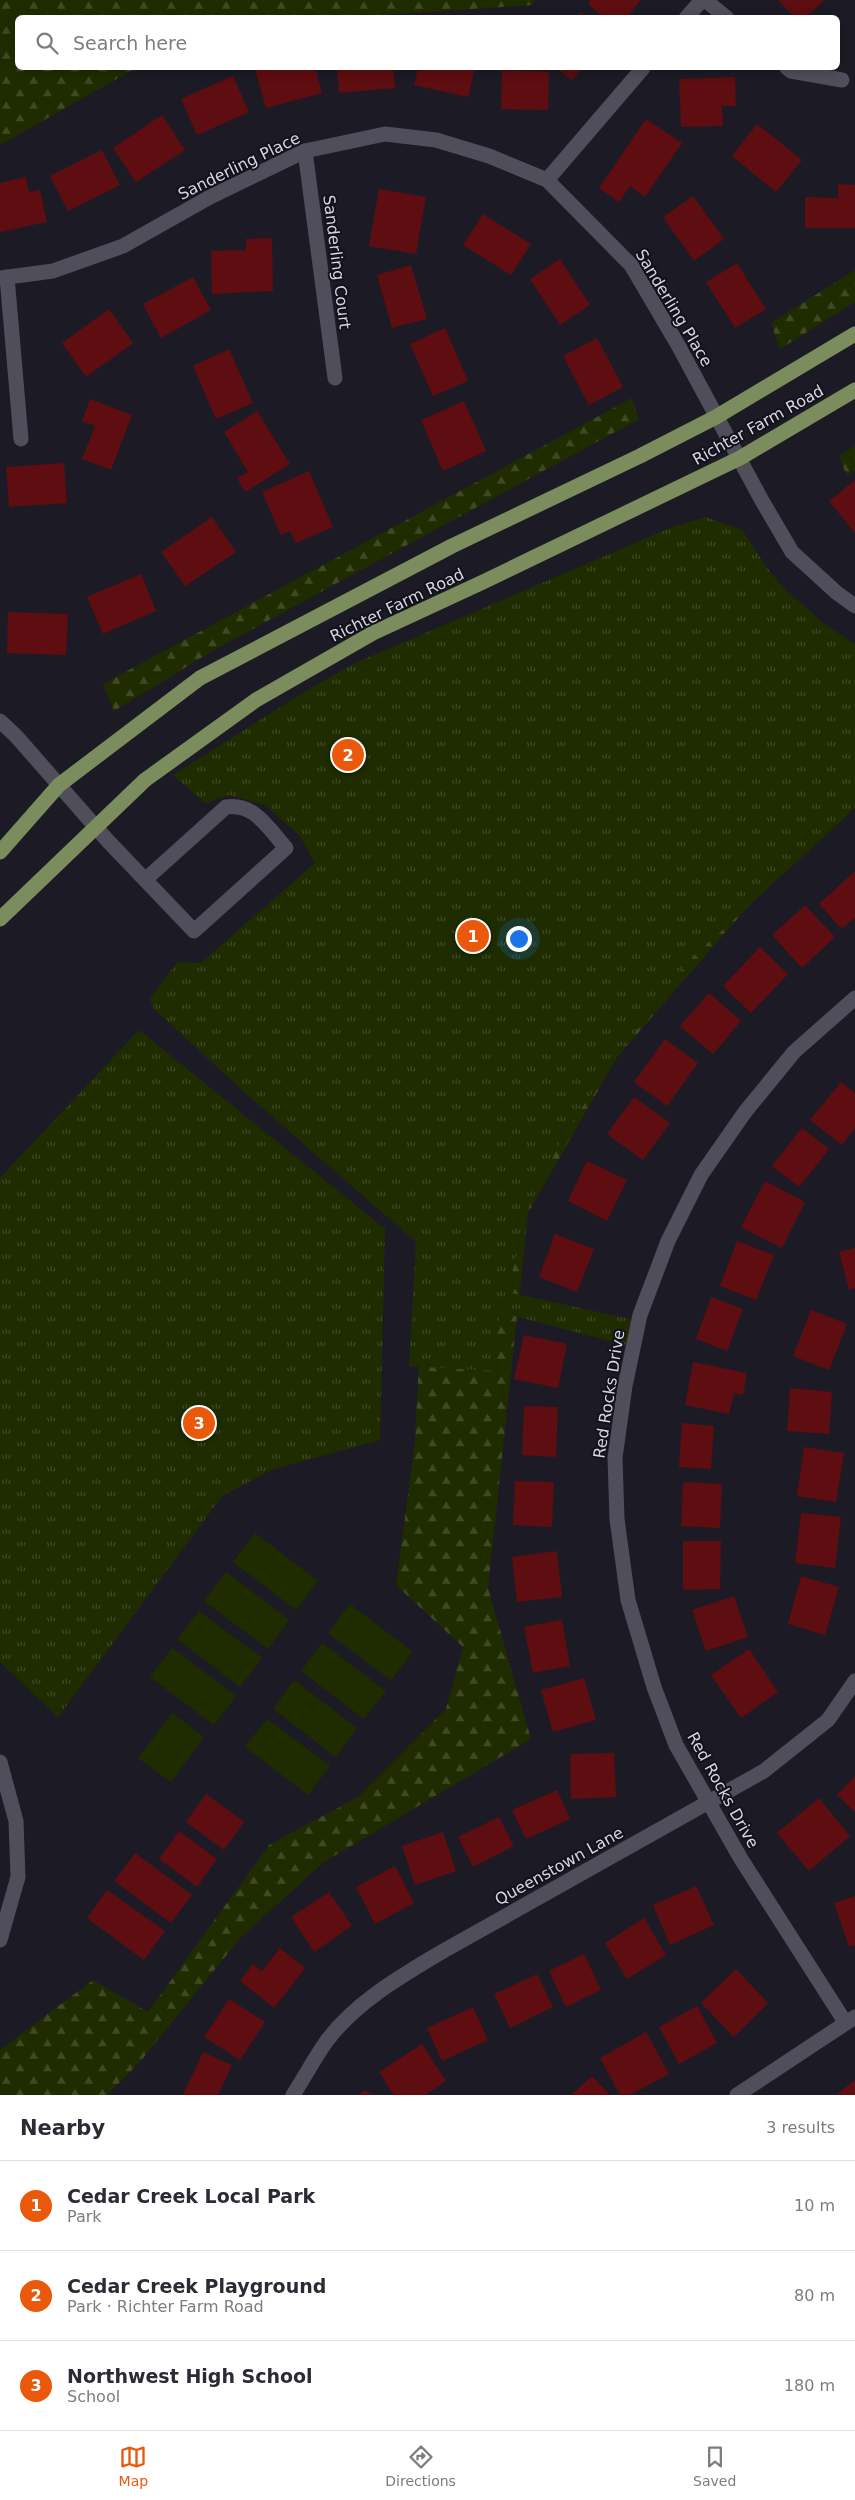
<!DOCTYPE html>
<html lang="en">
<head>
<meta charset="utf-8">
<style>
  :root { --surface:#fff; --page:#f2f2f3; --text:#2b2b33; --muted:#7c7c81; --line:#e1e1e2; --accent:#ea580c }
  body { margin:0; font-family:"DejaVu Sans",sans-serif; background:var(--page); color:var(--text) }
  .you { position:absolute; left:518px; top:938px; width:18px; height:18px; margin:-12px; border:4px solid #fff; border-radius:50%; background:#1a73e8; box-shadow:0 0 0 8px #1a73e833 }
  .badge { display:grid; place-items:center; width:32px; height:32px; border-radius:50%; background:var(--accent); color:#fff; font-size:16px; font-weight:700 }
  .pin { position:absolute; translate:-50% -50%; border:2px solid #fff; box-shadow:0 1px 5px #0006 }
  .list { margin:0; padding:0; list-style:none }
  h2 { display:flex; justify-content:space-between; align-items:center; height:65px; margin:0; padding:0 20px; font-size:21px }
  h2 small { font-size:16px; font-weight:400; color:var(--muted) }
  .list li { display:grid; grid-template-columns:32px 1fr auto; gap:15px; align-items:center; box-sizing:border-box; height:90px; padding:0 20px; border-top:1px solid var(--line) }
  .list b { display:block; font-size:19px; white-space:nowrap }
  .list p { margin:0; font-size:16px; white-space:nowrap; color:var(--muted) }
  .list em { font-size:16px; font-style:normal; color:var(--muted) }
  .icon { flex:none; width:28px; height:28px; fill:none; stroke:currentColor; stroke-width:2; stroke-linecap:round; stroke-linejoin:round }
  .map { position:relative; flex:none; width:855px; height:2095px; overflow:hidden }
  .search { position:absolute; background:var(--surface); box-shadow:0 2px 12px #0003; left:15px; right:15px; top:15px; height:55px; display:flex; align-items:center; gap:12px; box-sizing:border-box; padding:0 18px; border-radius:8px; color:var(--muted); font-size:19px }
  .sheet { height:335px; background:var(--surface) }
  nav { display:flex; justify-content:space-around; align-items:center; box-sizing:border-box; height:70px; border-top:1px solid var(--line); background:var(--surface); font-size:14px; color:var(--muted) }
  nav a { display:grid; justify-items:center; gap:2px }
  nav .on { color:var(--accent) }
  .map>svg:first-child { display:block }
</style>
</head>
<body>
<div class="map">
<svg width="855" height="2095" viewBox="0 0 855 2095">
  <defs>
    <pattern id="forest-firs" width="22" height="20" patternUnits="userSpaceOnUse" patternTransform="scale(1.25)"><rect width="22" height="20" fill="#1f2c00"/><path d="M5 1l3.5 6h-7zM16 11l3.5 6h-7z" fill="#3f4a25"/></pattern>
    <pattern id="park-tufts" width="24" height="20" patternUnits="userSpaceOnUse" patternTransform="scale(1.25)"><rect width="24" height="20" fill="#1f2c00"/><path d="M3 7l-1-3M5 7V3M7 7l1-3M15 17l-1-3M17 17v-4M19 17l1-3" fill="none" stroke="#3f4a25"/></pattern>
  </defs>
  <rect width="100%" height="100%" fill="#1c1b25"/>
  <g fill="#1f2c00">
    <polygon points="255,1533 318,1581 296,1610 233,1562"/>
    <polygon points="226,1572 289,1620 268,1649 204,1601"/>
    <polygon points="350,1604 413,1652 391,1680 328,1633"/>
    <polygon points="199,1611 262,1658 240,1687 177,1639"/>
    <polygon points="322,1643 386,1691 364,1719 301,1671"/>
    <polygon points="172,1648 236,1696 214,1725 150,1677"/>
    <polygon points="294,1680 357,1728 336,1757 273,1709"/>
    <polygon points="172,1713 204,1737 171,1782 138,1758"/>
    <polygon points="267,1719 330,1766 308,1795 245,1747"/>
  </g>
  <g fill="url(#forest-firs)">
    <polygon points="0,0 535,0 532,5 339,18 18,18 18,68 136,68 0,145"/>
    <polygon points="855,270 855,302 780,349 771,323"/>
    <polygon points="632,398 639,419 214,650 114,711 103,684"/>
    <polygon points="855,446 855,470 847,476 839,456"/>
    <polygon points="752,902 617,1057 528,1213 488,1588 531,1739 324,1862 241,1937 139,2063 107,2095 0,2095 0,2050 93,1980 148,2012 269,1845 358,1797 446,1709 463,1647 396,1585 415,1442 425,1240 583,1018"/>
  </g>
  <g fill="url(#park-tufts)">
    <polygon points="705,517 742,530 770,572 787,591 824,624 855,644 855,808 690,960 617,1057 565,1132 530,1204 507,1292 639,1321 633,1347 499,1312 495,1371 409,1366 416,1242 242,1090 154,1009 150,999 177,962 201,963 315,863 300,836 265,805 230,795 205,803 173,775 306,691 353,664 670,528"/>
    <polygon points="139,1030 385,1229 380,1440 271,1470 222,1496 58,1717 0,1662 0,1178"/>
  </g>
  <g fill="#5e0d10">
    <polygon points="591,0 641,0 626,18 604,18 588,4"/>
    <polygon points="778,0 824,0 806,18 795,18"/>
    <polygon points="581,12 587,18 576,18"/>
    <polygon points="259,68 315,68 322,93 266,108 255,69"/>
    <polygon points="337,68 393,68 395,88 339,93"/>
    <polygon points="418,68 475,68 468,97 414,85"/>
    <polygon points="557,68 582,68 572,80"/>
    <polygon points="502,70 549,72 548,110 501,109"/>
    <polygon points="233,76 249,112 197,135 181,99"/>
    <polygon points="735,77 736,106 722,106 723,126 681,127 679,79"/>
    <polygon points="162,115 185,150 136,182 113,148"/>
    <polygon points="646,119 682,143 645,197 630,186 619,202 599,188"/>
    <polygon points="757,124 802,160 776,192 732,156"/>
    <polygon points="102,150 120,185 68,211 50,176"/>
    <polygon points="26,177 29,192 40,190 47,222 0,232 0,183"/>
    <polygon points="838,184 855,185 855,228 805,228 805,197 838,198"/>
    <polygon points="379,189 426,197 416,254 369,246"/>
    <polygon points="693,196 724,239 694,261 663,217"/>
    <polygon points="483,214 531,244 511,275 463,245"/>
    <polygon points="272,238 273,291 212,294 211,251 246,250 246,239"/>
    <polygon points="560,259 590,305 560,325 530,279"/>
    <polygon points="737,263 766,309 735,328 706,282"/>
    <polygon points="411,265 427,319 392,328 377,275"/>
    <polygon points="193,277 211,310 161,338 143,304"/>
    <polygon points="109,309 133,343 86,377 62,343"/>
    <polygon points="445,328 468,381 433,396 410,344"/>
    <polygon points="597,338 623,387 589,405 563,356"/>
    <polygon points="229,349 253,403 216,419 193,366"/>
    <polygon points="90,399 132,415 111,470 82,459 95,426 82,421"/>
    <polygon points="464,401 486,451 443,471 421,420"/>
    <polygon points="257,411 290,464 245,492 237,478 248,472 224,432"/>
    <polygon points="64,463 67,503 9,507 6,467"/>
    <polygon points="309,471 333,527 296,543 290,531 281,535 262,492"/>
    <polygon points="855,480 855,533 829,501"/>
    <polygon points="212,517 236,552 185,586 161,552"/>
    <polygon points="141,574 156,611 103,634 87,597"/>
    <polygon points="8,612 68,614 66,655 7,653"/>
    <polygon points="855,871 855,918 842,929 819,904"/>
    <polygon points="805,905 835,937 802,968 772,935"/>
    <polygon points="760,947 788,974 751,1013 723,986"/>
    <polygon points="709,993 741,1021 713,1054 680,1026"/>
    <polygon points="665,1039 698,1063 667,1106 634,1082"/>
    <polygon points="841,1082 855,1093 855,1128 842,1145 810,1120"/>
    <polygon points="634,1097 670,1123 643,1160 607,1134"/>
    <polygon points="802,1128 829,1149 799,1187 772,1166"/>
    <polygon points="587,1161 627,1180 607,1221 568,1201"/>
    <polygon points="765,1181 805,1202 782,1248 741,1227"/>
    <polygon points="555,1234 594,1249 577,1292 539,1277"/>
    <polygon points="737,1241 774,1255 756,1300 720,1286"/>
    <polygon points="855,1248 855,1288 849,1290 839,1252"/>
    <polygon points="711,1297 743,1309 727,1351 696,1339"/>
    <polygon points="811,1310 847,1324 829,1370 793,1356"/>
    <polygon points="524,1335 567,1344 558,1388 514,1379"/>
    <polygon points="693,1362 747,1373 743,1395 734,1393 729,1414 685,1405"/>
    <polygon points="790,1388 832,1392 829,1434 787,1431"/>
    <polygon points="524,1406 558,1407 556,1457 522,1455"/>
    <polygon points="682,1423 714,1426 711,1469 679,1467"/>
    <polygon points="804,1447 844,1453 836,1502 797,1496"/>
    <polygon points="515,1481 554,1482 552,1527 513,1525"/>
    <polygon points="683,1482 722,1484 720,1528 681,1526"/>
    <polygon points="801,1513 841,1517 835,1568 795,1563"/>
    <polygon points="683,1541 721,1541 720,1589 683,1590"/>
    <polygon points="557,1551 562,1597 517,1602 512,1557"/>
    <polygon points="801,1576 839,1587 825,1635 788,1624"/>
    <polygon points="734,1596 748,1637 706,1651 692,1610"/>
    <polygon points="562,1620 570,1666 533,1673 524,1627"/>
    <polygon points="749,1649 778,1692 741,1718 711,1675"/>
    <polygon points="584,1678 596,1720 553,1732 541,1690"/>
    <polygon points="614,1753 616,1797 571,1799 570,1754"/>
    <polygon points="855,1776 855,1812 837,1795"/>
    <polygon points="557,1790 570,1819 526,1839 512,1810"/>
    <polygon points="206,1794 244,1822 224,1850 186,1822"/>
    <polygon points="819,1798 850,1836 809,1871 777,1833"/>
    <polygon points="499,1817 514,1846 473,1867 458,1837"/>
    <polygon points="179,1831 217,1859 197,1887 159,1859"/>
    <polygon points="443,1832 456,1871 415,1885 402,1846"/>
    <polygon points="135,1853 192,1895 171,1923 114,1881"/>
    <polygon points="395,1866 414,1903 375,1924 356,1887"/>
    <polygon points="696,1886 714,1925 670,1945 653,1905"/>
    <polygon points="107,1890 165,1931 144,1960 87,1918"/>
    <polygon points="329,1892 352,1926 314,1952 291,1917"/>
    <polygon points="855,1896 855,1945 849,1947 834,1903"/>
    <polygon points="644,1918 666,1955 627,1979 605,1943"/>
    <polygon points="280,1948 305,1968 274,2008 240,1981 253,1964 262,1971"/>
    <polygon points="584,1954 601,1990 566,2007 549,1971"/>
    <polygon points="736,1969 768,2003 734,2037 701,2003"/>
    <polygon points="537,1974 553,2007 510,2028 494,1994"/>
    <polygon points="229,1999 265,2022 240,2060 204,2037"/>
    <polygon points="697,2006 717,2043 679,2064 659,2027"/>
    <polygon points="473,2007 488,2040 442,2061 427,2028"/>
    <polygon points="646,2032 669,2074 630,2095 620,2095 600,2058"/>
    <polygon points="422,2044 446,2081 425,2095 394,2095 379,2072"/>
    <polygon points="203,2052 232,2065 218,2095 183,2095"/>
    <polygon points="592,2076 610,2095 571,2095"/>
    <polygon points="855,2080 855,2095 836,2095"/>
    <polygon points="364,2090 372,2095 360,2095"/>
  </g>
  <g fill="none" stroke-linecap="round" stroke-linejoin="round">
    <g stroke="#4f4e5a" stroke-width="15">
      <polyline points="705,0 727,18"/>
      <polyline points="686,18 702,0"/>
      <polyline points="787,68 791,71 842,80"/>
      <polyline points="305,151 335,378"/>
      <polyline points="547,180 643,68"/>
      <polyline points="7,277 21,439"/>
      <polyline points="0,278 53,271 123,246 210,197 305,151 385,134 436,140 489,156 547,180 631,265 678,345 761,499 792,552 837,593 855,606"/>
      <path d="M0,721l16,15 92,105 86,90 92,-83c-18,-20 -31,-45 -60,-41l-80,72"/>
      <polyline points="0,1762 16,1821 18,1877 0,1940"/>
      <polyline points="845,2022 741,1859 676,1745 654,1687 628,1600 617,1519 615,1458 625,1386 640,1315 668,1241 701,1175 745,1112 794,1052 855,998"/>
      <path d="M293,2095c11,-17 21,-36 33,-53 29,-40 77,-67 119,-92l319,-179 64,-51 27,-39"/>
      <polyline points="737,2095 855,2017"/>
    </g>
    <g stroke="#7b8d5d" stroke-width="15">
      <polyline points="0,852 59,785 200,678 452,546 640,456 716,417 855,334"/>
      <polyline points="0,919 145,780 256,700 373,633 483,582 740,458 855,390"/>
    </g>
  </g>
  <g text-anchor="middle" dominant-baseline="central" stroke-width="4" stroke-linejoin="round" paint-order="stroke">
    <g font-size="16" fill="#d7d6de" stroke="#13121c">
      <text transform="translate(239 166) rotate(-26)">Sanderling Place</text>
      <text transform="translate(337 262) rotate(83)">Sanderling Court</text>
      <text transform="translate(674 308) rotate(59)">Sanderling Place</text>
      <text transform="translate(758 425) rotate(-29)">Richter Farm Road</text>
      <text transform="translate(397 605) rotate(-26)">Richter Farm Road</text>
      <text transform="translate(609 1394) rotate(-81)">Red Rocks Drive</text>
      <text transform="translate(723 1790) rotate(61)">Red Rocks Drive</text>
      <text transform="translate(559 1866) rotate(-29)">Queenstown Lane</text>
    </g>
  </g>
</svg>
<div class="you"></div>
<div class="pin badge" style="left:473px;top:936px">1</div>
<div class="pin badge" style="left:348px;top:755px">2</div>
<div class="pin badge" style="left:199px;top:1423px">3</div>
<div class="search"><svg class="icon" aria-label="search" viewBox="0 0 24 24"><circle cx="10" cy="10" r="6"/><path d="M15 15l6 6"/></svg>Search here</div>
</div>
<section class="sheet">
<h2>Nearby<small>3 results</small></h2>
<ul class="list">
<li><span class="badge">1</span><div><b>Cedar Creek Local Park</b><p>Park</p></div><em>10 m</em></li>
<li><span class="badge">2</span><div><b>Cedar Creek Playground</b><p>Park · Richter Farm Road</p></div><em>80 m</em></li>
<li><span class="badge">3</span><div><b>Northwest High School</b><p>School</p></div><em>180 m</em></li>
</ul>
</section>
<nav>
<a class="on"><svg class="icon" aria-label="map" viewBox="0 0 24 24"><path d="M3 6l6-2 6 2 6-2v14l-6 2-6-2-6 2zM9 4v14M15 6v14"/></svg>Map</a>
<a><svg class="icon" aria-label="directions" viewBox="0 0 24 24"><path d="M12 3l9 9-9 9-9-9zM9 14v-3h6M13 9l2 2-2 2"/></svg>Directions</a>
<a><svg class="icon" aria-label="saved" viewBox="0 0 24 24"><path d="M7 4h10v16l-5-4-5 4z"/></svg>Saved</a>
</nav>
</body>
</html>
